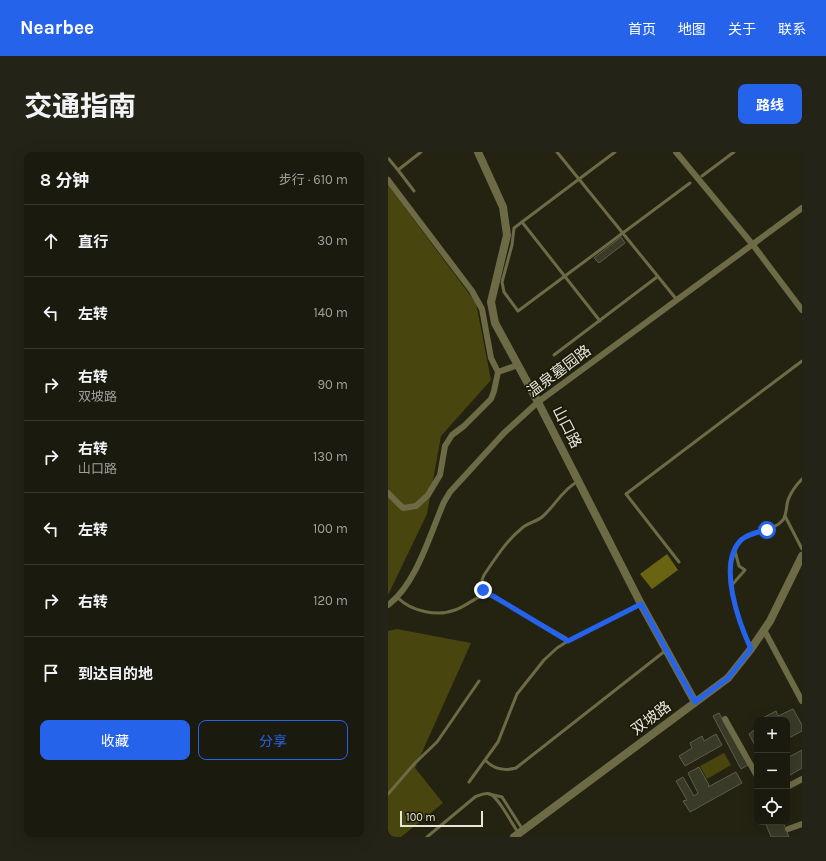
<!DOCTYPE html>
<html lang="zh">
<head>
<meta charset="utf-8">
<style>
  :root { --surface:#1b1a0e; --page:#242317; --text:#f1f3f6; --muted:#a0a19e; --line:#39382e; --accent:#2563eb }
  body { margin:0; font-family:Karla,"Noto Sans SC",sans-serif; background:var(--page); color:var(--text) }
  .controls { position:absolute; right:12px; bottom:12px; display:grid; overflow:hidden; border-radius:8px; box-shadow:0 4px 16px #0002 }
  .controls button { width:36px; height:36px; display:grid; place-items:center; padding:0; border:0; border-bottom:1px solid var(--line); background:var(--surface); color:var(--text); font:20px sans-serif }
  .scale { position:absolute; left:12px; bottom:10px; width:83px; box-sizing:border-box; padding-left:4px; border:2px solid #e6e6db; border-top:0; font-size:11px; line-height:14px; white-space:nowrap; color:#e6e6db; -webkit-text-stroke:3px #1b1a09; paint-order:stroke }
  .stop { position:absolute; width:12px; height:12px; margin:-9px; border:3px solid #2563eb; border-radius:50%; background:#fff }
  .stop.end { background:#2563eb; border-color:#fff; box-shadow:0 1px 4px #0008 }
  .list { margin:0; padding:0; list-style:none }
  h2 { display:flex; justify-content:space-between; align-items:center; height:52px; margin:0; padding:0 16px; font-size:17px }
  h2 small { font-size:13px; font-weight:400; color:var(--muted) }
  .list li { display:grid; grid-template-columns:26px 1fr auto; gap:12px; align-items:center; box-sizing:border-box; height:72px; padding:0 16px; border-top:1px solid var(--line) }
  .list b { display:block; font-size:15px; white-space:nowrap }
  .list p { margin:0; font-size:13px; white-space:nowrap; color:var(--muted) }
  .list em { font-size:13px; font-style:normal; color:var(--muted) }
  .actions { display:flex; gap:8px; padding:12px 16px }
  .actions a { flex:1; padding:9px 0; border:1px solid var(--accent); border-radius:8px; text-align:center; font-size:14px; color:var(--accent) }
  .actions .main { background:var(--accent); color:#fff }
  .icon { flex:none; width:22px; height:22px; fill:none; stroke:currentColor; stroke-width:2; stroke-linecap:round; stroke-linejoin:round }
  .map { position:relative; flex:none; width:414px; height:685px; overflow:hidden; border-radius:8px }
  header { display:flex; align-items:center; gap:24px; box-sizing:border-box; height:56px; padding:0 20px; background:var(--accent); color:#fff }
  header strong { font-size:19px }
  nav { display:flex; gap:22px; margin-inline-start:auto; font-size:14px }
  .intro { display:flex; align-items:center; justify-content:space-between; box-sizing:border-box; height:96px; padding:0 24px }
  h1 { margin:0; font-size:28px }
  .button { padding:10px 18px; border-radius:8px; background:var(--accent); color:#fff; font-size:14px; font-weight:700 }
  main { display:flex; gap:24px; padding:0 24px }
  aside { flex:1; background:var(--surface); border-radius:8px; box-shadow:0 4px 16px #0002 }
  .map>svg:first-child { display:block }
</style>
</head>
<body>
<header>
<strong>Nearbee</strong>
<nav><a>首页</a><a>地图</a><a>关于</a><a>联系</a></nav>
</header>
<div class="intro"><h1>交通指南</h1><a class="button">路线</a></div>
<main>
<aside>
<h2>8 分钟<small>步行 · 610 m</small></h2>
<ul class="list">
<li><svg class="icon" aria-label="ahead" viewBox="0 0 24 24"><path d="M12 20V5M6 11l6-6 6 6"/></svg><div><b>直行</b></div><em>30 m</em></li>
<li><svg class="icon" aria-label="left" viewBox="0 0 24 24"><path d="M17 20v-9H6M10 6l-5 5 5 5"/></svg><div><b>左转</b></div><em>140 m</em></li>
<li><svg class="icon" aria-label="right" viewBox="0 0 24 24"><path d="M7 20v-9h11M14 6l5 5-5 5"/></svg><div><b>右转</b><p>双坡路</p></div><em>90 m</em></li>
<li><svg class="icon" aria-label="right" viewBox="0 0 24 24"><path d="M7 20v-9h11M14 6l5 5-5 5"/></svg><div><b>右转</b><p>山口路</p></div><em>130 m</em></li>
<li><svg class="icon" aria-label="left" viewBox="0 0 24 24"><path d="M17 20v-9H6M10 6l-5 5 5 5"/></svg><div><b>左转</b></div><em>100 m</em></li>
<li><svg class="icon" aria-label="right" viewBox="0 0 24 24"><path d="M7 20v-9h11M14 6l5 5-5 5"/></svg><div><b>右转</b></div><em>120 m</em></li>
<li><svg class="icon" aria-label="arrive" viewBox="0 0 24 24"><path d="M6 21V4h12l-3 4 3 4H6"/></svg><div><b>到达目的地</b></div></li>
</ul>
<div class="actions"><a class="main">收藏</a><a>分享</a></div>
</aside>
<div class="map">
<svg width="414" height="685" viewBox="0 0 414 685">
  <rect width="100%" height="100%" fill="#242312"/>
  <g fill="#48450f">
    <polygon points="0,33 88,151 103,228 53,284 39,362 0,443"/>
    <polygon points="9,477 83,491 27,616 55,651 13,685 0,685 0,479"/>
    <polygon points="336,601 343,613 319,627 312,614"/>
  </g>
  <polygon fill="#686412" points="279,402 290,418 264,437 252,422"/>
  <g fill="#3a3a28" stroke="#5d5d4a">
    <polygon points="233,85 237,91 211,111 206,106"/>
    <polygon points="405,557 414,573 414,579 399,587 399,568 373,567 388,559 390,564"/>
    <polygon points="331,561 360,613 353,617 325,564"/>
    <polygon points="369,576 369,597 361,582"/>
    <polygon points="328,582 334,593 297,614 291,604 304,596 302,591 314,584 316,589"/>
    <polygon points="414,598 414,616 399,625 399,606"/>
    <polygon points="311,615 321,633 320,635 348,620 354,631 302,660 295,649 299,648 288,629 295,625 306,644 310,641 300,621"/>
    <polygon points="377,670 395,670 401,685 383,685"/>
  </g>
  <g fill="none" stroke-linecap="round" stroke-linejoin="round">
    <g stroke="#6d6b46" stroke-width="3">
      <polyline points="169,0 289,148"/>
      <polyline points="227,0 126,76 124,93 114,130 116,140 130,159 302,31"/>
      <polyline points="0,6 10,18 33,0"/>
      <polyline points="10,18 26,39"/>
      <polyline points="314,24 346,0"/>
      <polyline points="134,70 212,169"/>
      <polyline points="166,203 269,125"/>
      <polyline points="397,364 414,397"/>
      <polyline points="291,410 238,342 414,209"/>
      <polyline points="343,434 357,418 351,414 347,399"/>
      <path d="M98,442l-4,-14 2,-5c11,-16 22,-34 37,-46 6,-6 15,-7 21,-12 13,-11 20,-27 35,-35"/>
      <path d="M10,446c13,13 39,19 57,12 12,-4 21,-14 33,-16l78,44 2,3"/>
      <path d="M362,496c-11,-25 -34,-90 -6,-110 12,-9 29,-6 39,-18 4,-6 3,-14 5,-20 3,-8 8,-15 14,-21"/>
      <path d="M98,609c8,8 19,10 30,7l149,-117"/>
      <polyline points="81,630 110,590 129,542 156,508 169,496 180,489 252,453"/>
      <polyline points="0,642 27,611 49,590 91,529"/>
      <polyline points="101,642 114,645 135,678"/>
      <path d="M39,685l48,-40c5,-2 10,-5 15,-3 10,5 21,29 28,38"/>
    </g>
    <g stroke="#6d6b46" stroke-width="6">
      <polyline points="288,0 365,93 414,158"/>
      <polyline points="0,28 84,139 94,157 103,206 110,220 106,239 103,247 76,274 64,283 57,294 52,323 40,343 28,354 15,356 0,341"/>
      <polyline points="110,220 130,213"/>
      <path d="M0,453c28,-20 42,-71 56,-103l6,-10 54,-59 34,-31 264,-194"/>
      <polyline points="376,478 414,549"/>
      <polyline points="337,567 369,624"/>
      <polyline points="399,635 414,627"/>
      <polyline points="400,677 414,672"/>
    </g>
    <g stroke="#6d6b46" stroke-width="8">
      <polyline points="90,0 115,55 119,83 103,150 107,171 150,250 253,452 307,550"/>
      <polyline points="126,685 340,526 363,497 382,469 414,404"/>
    </g>
  </g>
  <g fill="none" stroke-linecap="round" stroke-linejoin="round">
    <path stroke="#2563eb" stroke-width="5" d="M95,438l3,4 7,2 75,45 73,-37 54,98 33,-24 23,-29c-12,-26 -34,-85 -10,-109 7,-6 17,-8 26,-10"/>
  </g>
  <g text-anchor="middle" dominant-baseline="central" stroke-width="3.5" stroke-linejoin="round" paint-order="stroke">
    <g font-size="15" fill="#e6e6db" stroke="#1b1a09">
      <text transform="translate(171 219) rotate(-37)">温泉墓园路</text>
      <text transform="translate(179 275) rotate(63)">山口路</text>
      <text transform="translate(263 566) rotate(-37)">双坡路</text>
    </g>
  </g>
</svg>
<div class="controls">
<button>+</button>
<button>−</button>
<button><svg class="icon" aria-label="locate" viewBox="0 0 24 24"><circle cx="12" cy="12" r="6"/><path d="M12 2v4M12 18v4M2 12h4M18 12h4"/></svg></button>
</div>
<div class="scale">100 m</div>
<div class="stop" style="left:379px;top:378px"></div>
<div class="stop end" style="left:95px;top:438px"></div>
</div>
</main>
</body>
</html>
